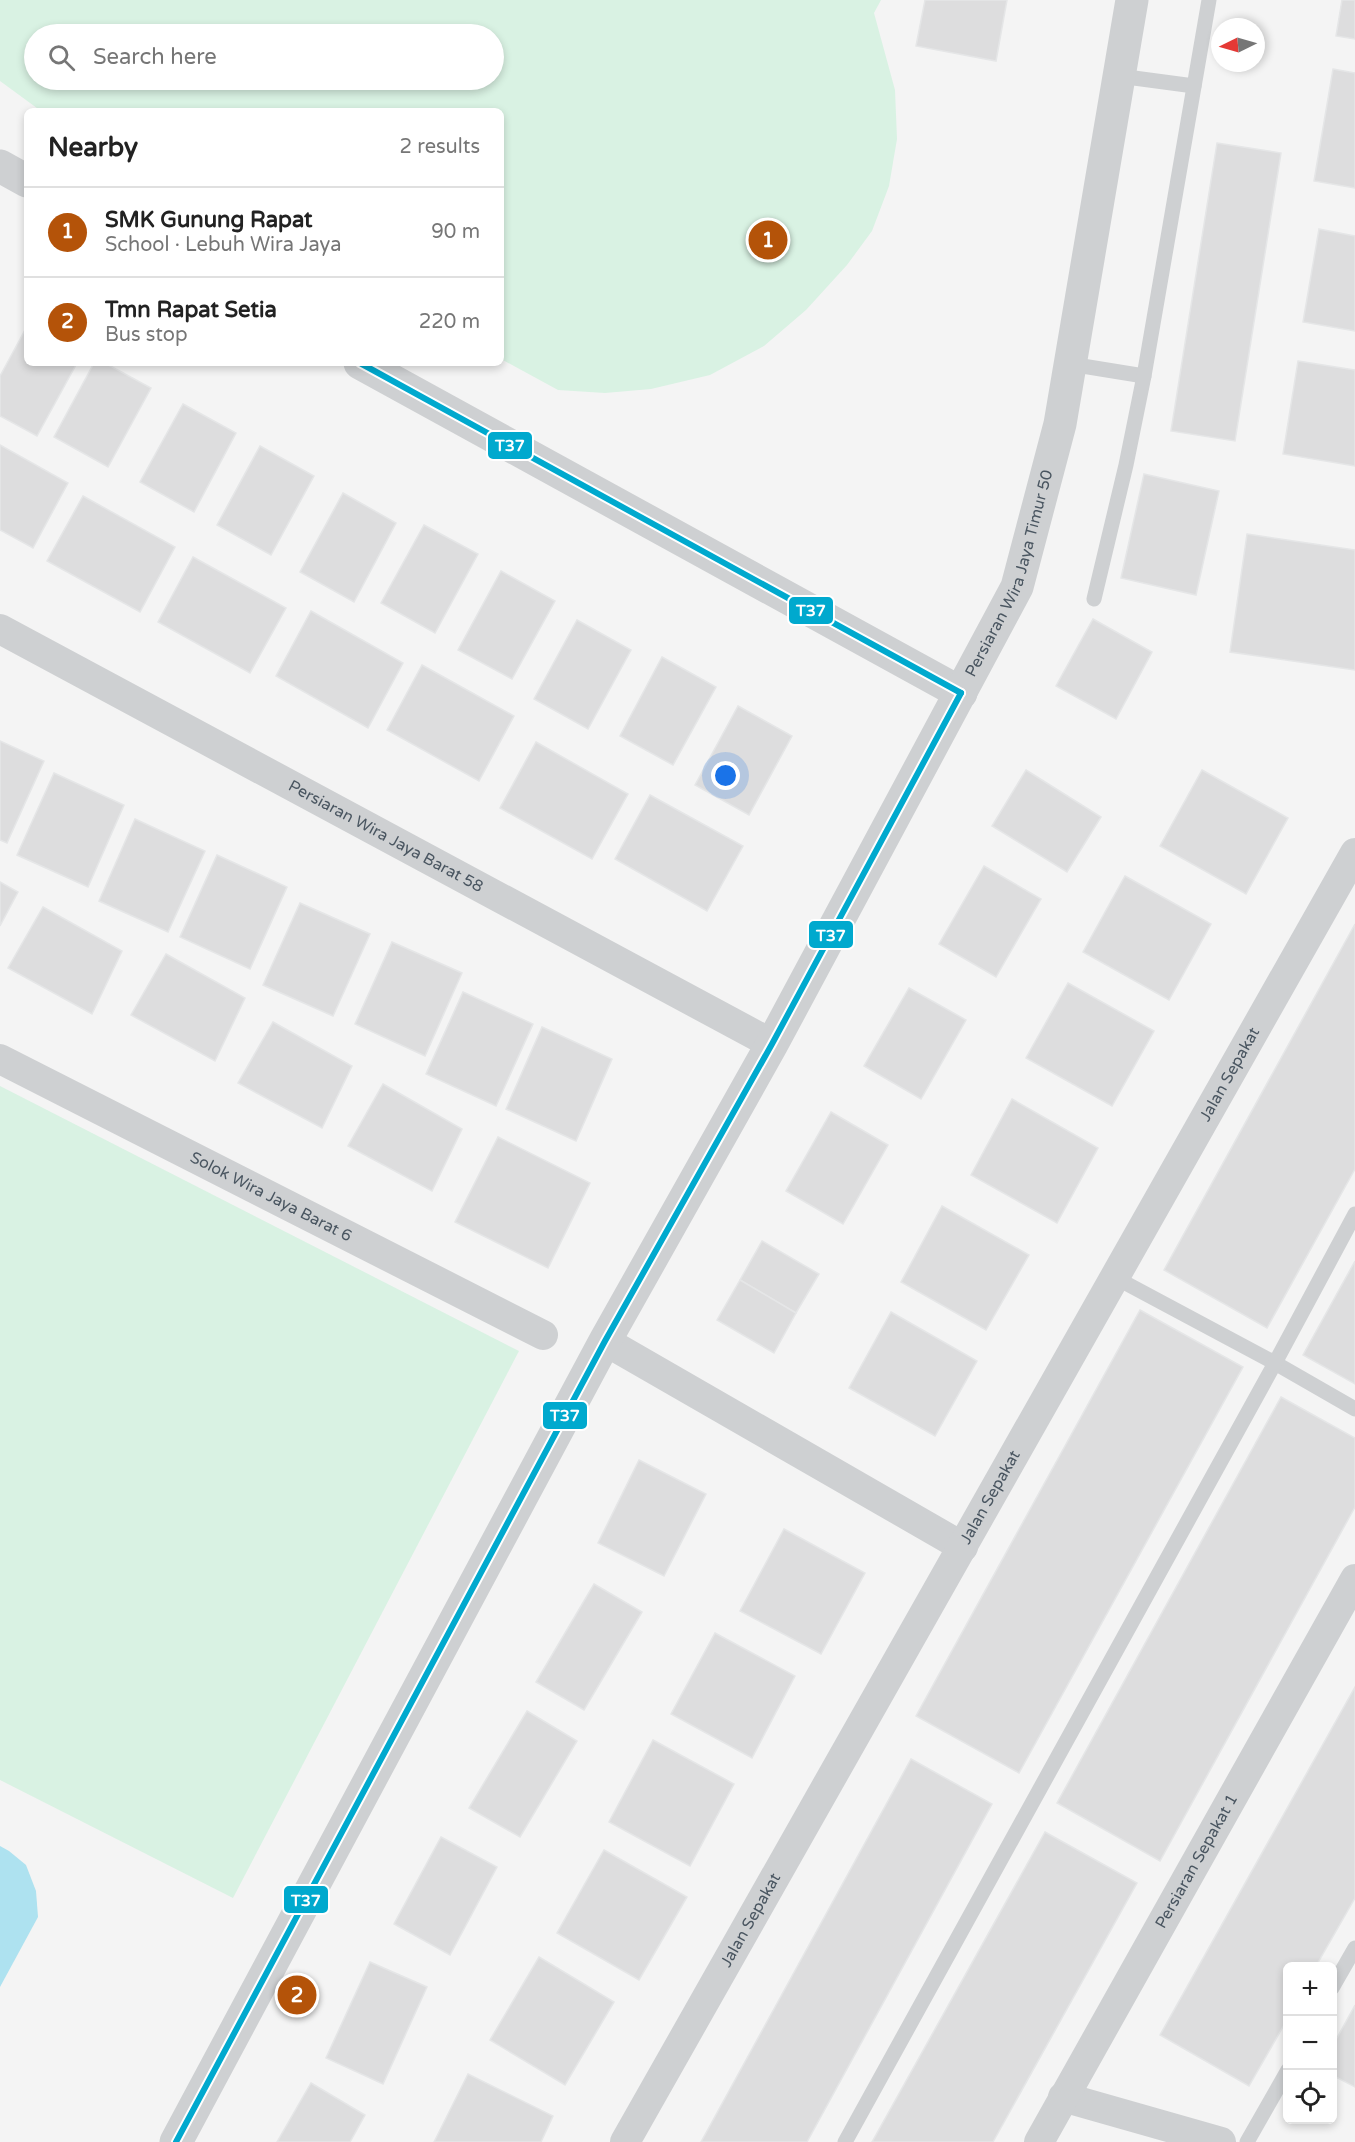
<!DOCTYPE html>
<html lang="en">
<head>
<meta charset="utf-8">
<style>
  :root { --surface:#fff; --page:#f2f2f2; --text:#222; --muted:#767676; --line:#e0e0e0; --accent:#b45309 }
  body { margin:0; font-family:"Varela Round",sans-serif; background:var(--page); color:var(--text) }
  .controls { position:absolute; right:18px; bottom:18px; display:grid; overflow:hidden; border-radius:9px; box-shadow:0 3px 9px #0003 }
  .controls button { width:54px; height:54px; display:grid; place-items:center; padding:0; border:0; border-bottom:2px solid var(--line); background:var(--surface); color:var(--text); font:30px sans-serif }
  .compass { position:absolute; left:1211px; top:18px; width:54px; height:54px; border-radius:50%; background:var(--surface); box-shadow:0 3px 9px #0003; rotate:265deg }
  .you { position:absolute; left:726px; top:776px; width:21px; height:21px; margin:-15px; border:4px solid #fff; border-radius:50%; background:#1a73e8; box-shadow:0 0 0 9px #1a73e833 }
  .badge { display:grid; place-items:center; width:39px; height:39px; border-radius:50%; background:var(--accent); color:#fff; font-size:20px; font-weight:700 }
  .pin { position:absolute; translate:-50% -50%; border:3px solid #fff; box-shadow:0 2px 6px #0006 }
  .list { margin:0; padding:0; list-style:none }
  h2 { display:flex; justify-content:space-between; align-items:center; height:78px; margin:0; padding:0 24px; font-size:26px }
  h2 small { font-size:20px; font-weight:400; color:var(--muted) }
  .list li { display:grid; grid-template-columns:39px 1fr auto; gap:18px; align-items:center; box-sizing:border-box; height:90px; padding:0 24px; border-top:2px solid var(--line) }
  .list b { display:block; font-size:22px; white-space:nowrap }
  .list p { margin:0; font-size:20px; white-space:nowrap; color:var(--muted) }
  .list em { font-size:20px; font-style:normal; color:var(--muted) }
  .icon { flex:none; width:33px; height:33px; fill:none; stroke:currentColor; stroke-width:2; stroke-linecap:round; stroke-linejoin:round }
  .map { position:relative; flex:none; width:1355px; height:2142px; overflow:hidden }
  .search { position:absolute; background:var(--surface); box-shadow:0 3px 9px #0003; left:24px; top:24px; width:480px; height:66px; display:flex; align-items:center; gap:15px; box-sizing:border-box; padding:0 21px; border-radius:33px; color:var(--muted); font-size:22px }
  .panel { position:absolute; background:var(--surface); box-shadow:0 3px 9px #0003; left:24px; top:108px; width:480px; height:258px; border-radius:9px }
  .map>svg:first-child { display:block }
</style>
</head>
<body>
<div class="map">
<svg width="1355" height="2142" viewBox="0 0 1355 2142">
  <rect width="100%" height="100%" fill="#f4f4f4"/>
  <g fill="#d9f2e3" fill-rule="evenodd">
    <path d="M0,0h881l-7,13 21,77 2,49 -8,47 -17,45 -25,34 -41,45 -42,36 -54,29 -59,14 -46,4 -47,-3 -57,-31v-248h-460l-41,-30zM494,34v46h-460v-46z"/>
    <polygon points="0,1086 519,1351 233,1898 0,1780"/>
  </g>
  <polygon fill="#aee2f0" points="0,1846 9,1851 26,1865 36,1891 38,1917 0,1987"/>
  <g fill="#ddddde" stroke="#e5e6e7" stroke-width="1.5">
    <polygon points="925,0 1007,0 996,61 916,46"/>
    <polygon points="1342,0 1355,0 1355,39 1336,36"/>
    <polygon points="1333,69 1355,73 1355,188 1314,181"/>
    <polygon points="1217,143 1281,153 1235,441 1171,431"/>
    <polygon points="1319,229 1355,236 1355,331 1303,322"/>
    <polygon points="26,328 27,363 77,363 37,436 0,416 0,376"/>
    <polygon points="1298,361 1355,370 1355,466 1283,454"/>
    <polygon points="94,363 105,363 151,388 108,467 54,437"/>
    <polygon points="183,404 236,433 194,512 140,482"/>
    <polygon points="0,445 68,483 33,548 0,530"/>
    <polygon points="260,446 314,476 271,555 217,525"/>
    <polygon points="1144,474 1219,491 1196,595 1121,578"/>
    <polygon points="343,493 396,523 354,602 300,572"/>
    <polygon points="83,496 175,547 140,612 47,561"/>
    <polygon points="424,525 478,554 435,633 381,603"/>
    <polygon points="1247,534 1355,550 1355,670 1230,652"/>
    <polygon points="193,557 286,608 250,673 158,622"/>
    <polygon points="501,571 555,601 512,679 458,650"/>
    <polygon points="311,611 403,663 368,728 276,676"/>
    <polygon points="1093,619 1152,652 1116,719 1056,686"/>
    <polygon points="577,620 631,650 588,729 534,699"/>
    <polygon points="662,657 716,687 673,765 620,736"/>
    <polygon points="422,665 514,716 479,781 387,730"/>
    <polygon points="738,706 792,736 749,815 695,785"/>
    <polygon points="0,741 44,761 7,843 0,840"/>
    <polygon points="536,742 628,794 592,859 500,808"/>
    <polygon points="1026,770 1101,817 1067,872 992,826"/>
    <polygon points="1202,770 1288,818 1246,894 1160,846"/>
    <polygon points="54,773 124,805 88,887 17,855"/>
    <polygon points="650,795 743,846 707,911 615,859"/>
    <polygon points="135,819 205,851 168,932 99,901"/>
    <polygon points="217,855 287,887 250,969 180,937"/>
    <polygon points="984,866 1041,899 996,977 939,944"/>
    <polygon points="1125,876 1211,924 1169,1000 1083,952"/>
    <polygon points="0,882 18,892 0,926"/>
    <polygon points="300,903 370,934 333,1016 263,985"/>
    <polygon points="43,907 122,951 92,1014 8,968"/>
    <polygon points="1355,924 1355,1169 1267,1328 1164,1270"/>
    <polygon points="392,942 462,973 425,1056 355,1024"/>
    <polygon points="166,954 245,998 215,1061 131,1015"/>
    <polygon points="1068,983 1154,1031 1112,1106 1026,1058"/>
    <polygon points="909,988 966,1020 921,1099 864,1066"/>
    <polygon points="463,992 533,1024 496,1106 426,1074"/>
    <polygon points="273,1022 352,1066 322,1128 238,1083"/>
    <polygon points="542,1027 612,1059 576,1141 506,1109"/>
    <polygon points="383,1084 462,1129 432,1191 348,1146"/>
    <polygon points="1012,1099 1098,1148 1057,1223 971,1175"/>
    <polygon points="831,1112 888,1145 843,1224 786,1191"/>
    <polygon points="498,1137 590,1183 548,1268 455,1222"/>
    <polygon points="942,1206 1029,1255 986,1330 901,1282"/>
    <polygon points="762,1241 819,1274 796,1313 740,1280"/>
    <polygon points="1355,1261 1355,1384 1303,1355"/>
    <polygon points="740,1280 796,1313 774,1353 717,1320"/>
    <polygon points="1140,1310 1243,1367 1019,1773 916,1716"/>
    <polygon points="891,1312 977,1361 935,1436 849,1388"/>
    <polygon points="1281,1397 1355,1438 1355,1507 1160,1861 1057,1803"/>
    <polygon points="639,1460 706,1494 664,1576 598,1543"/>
    <polygon points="784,1529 865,1573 821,1654 740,1611"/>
    <polygon points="594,1584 642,1612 584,1710 536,1682"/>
    <polygon points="715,1633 795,1676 752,1758 671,1714"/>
    <polygon points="1355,1687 1355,1898 1316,1966 1288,1966 1288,2018 1249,2086 1160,2035"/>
    <polygon points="527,1711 577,1741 520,1837 469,1808"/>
    <polygon points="653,1740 734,1784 690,1866 609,1822"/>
    <polygon points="911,1759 992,1804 807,2142 701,2142"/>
    <polygon points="1045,1832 1137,1883 993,2142 872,2142"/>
    <polygon points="441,1837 497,1867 450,1955 394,1924"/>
    <polygon points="604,1850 687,1897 639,1980 557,1933"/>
    <polygon points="539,1957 614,2002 565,2085 490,2040"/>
    <polygon points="370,1962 427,1987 383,2084 326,2058"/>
    <polygon points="1355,2005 1355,2087 1332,2075 1332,2047"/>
    <polygon points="468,2074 553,2116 541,2142 434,2142"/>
    <polygon points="311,2083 365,2115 350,2142 277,2142"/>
  </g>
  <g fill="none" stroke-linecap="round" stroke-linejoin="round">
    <g stroke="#ced0d2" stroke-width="15">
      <polyline points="1119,76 1194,86"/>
      <polyline points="1070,364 1144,376"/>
      <polyline points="1094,599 1126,465 1144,376 1209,0"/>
      <polyline points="1116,1278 1275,1363 1355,1409"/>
      <polyline points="1332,1988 1355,1948"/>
      <polyline points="845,2142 1275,1363 1355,1214"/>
      <polyline points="1247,2142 1288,2070"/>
    </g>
    <g stroke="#ced0d2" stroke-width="30">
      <path id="s1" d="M0,629l772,415"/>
      <path id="s2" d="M0,1059l543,276"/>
      <polyline points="605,1341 963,1547"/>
      <polyline points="1063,2097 1221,2142"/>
      <path id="s3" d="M625,2142l730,-1289"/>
      <path id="s4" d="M1039,2142l316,-563"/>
    </g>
    <g stroke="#ced0d2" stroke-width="33">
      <polyline points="0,166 27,181"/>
      <polyline points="360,363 961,693"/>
      <path id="s5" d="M176,2142l429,-801 167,-297 245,-457 43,-163 72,-424"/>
    </g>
    <g stroke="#fff" stroke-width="10">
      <g id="bus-1">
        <polyline points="360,363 961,693"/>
        <polyline points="176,2142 605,1341 772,1044 961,693"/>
      </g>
    </g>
    <use href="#bus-1" stroke="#00a9ce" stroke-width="6"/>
  </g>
  <g text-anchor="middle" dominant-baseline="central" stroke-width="5" stroke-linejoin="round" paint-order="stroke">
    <g font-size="16" fill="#4a5661" stroke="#fff">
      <text stroke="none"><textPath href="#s5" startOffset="1778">Persiaran Wira Jaya Timur 50</textPath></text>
      <text stroke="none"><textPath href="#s1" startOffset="438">Persiaran Wira Jaya Barat 58</textPath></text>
      <text stroke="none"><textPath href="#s3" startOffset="1227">Jalan Sepakat</textPath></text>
      <text stroke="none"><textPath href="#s2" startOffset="304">Solok Wira Jaya Barat 6</textPath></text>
      <text stroke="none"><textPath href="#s3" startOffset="741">Jalan Sepakat</textPath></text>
      <text stroke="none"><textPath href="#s4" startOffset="322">Persiaran Sepakat 1</textPath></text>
      <text stroke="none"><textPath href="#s3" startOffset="255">Jalan Sepakat</textPath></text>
    </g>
  </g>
  <g stroke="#fff" stroke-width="2">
    <rect x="487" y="431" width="46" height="29" rx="6" fill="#00a9ce"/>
    <rect x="788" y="596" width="46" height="29" rx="6" fill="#00a9ce"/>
    <rect x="808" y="920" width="46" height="29" rx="6" fill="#00a9ce"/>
    <rect x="542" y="1401" width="46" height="29" rx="6" fill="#00a9ce"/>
    <rect x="283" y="1885" width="46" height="29" rx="6" fill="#00a9ce"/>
  </g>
  <g font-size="16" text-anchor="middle" font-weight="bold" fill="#fff">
    <text x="510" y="451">T37</text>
    <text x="811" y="616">T37</text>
    <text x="831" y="941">T37</text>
    <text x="565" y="1421">T37</text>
    <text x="306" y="1906">T37</text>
  </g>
</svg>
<div class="controls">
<button>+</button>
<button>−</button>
<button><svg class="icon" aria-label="locate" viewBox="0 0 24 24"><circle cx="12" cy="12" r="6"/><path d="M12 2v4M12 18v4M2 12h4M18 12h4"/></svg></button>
</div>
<svg class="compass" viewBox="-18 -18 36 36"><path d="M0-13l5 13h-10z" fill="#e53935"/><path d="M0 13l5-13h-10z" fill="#767676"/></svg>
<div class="you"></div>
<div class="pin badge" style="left:768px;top:240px">1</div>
<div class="pin badge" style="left:297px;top:1995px">2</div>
<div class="search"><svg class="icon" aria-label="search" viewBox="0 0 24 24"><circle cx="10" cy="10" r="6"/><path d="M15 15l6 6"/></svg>Search here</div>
<section class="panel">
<h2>Nearby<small>2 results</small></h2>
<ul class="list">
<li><span class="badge">1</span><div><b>SMK Gunung Rapat</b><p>School · Lebuh Wira Jaya</p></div><em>90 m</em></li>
<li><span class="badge">2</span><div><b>Tmn Rapat Setia</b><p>Bus stop</p></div><em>220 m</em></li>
</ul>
</section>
</div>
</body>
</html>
